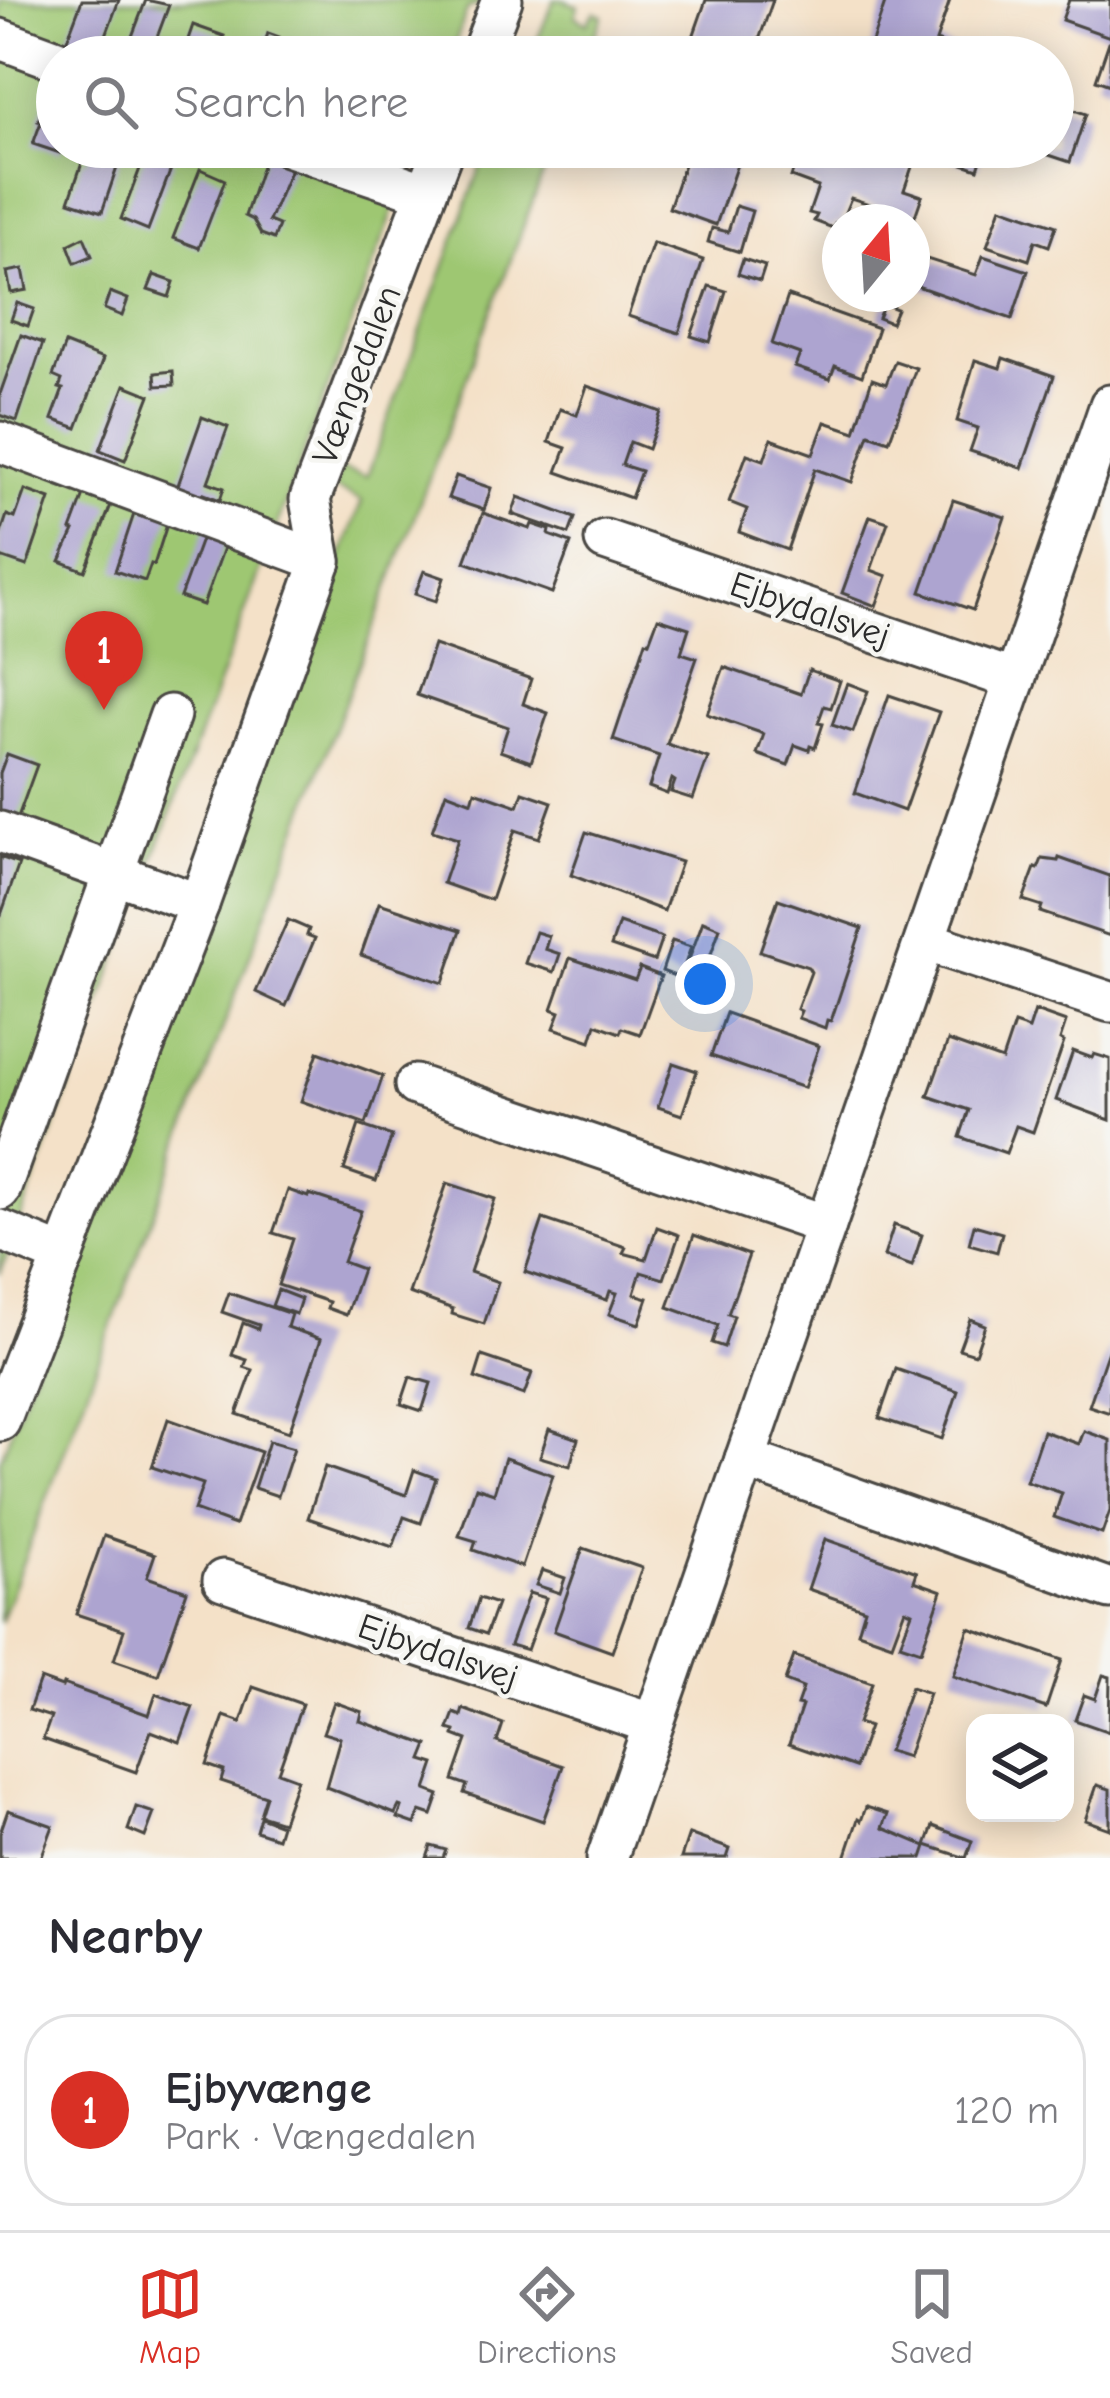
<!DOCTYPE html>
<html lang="en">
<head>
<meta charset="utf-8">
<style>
  :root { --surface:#fff; --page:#f7f7f7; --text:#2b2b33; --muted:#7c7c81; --line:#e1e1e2; --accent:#d93025 }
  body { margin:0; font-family:"Comic Neue",sans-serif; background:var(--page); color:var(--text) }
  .controls { position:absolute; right:36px; bottom:36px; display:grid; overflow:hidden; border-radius:24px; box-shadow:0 6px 30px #0003 }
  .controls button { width:108px; height:108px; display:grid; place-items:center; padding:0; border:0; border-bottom:3px solid var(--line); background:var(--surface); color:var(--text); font:60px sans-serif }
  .compass { position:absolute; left:822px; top:204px; width:108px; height:108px; border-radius:50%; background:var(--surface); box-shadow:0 6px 30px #0003; rotate:18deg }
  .you { position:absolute; left:705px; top:984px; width:42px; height:42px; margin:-30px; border:9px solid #fff; border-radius:50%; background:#1a73e8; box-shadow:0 0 0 18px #1a73e833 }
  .badge { display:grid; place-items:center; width:78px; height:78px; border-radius:50%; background:var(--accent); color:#fff; font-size:39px; font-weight:700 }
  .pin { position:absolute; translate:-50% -99px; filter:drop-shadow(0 3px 6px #0008) }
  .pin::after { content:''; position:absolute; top:63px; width:42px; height:36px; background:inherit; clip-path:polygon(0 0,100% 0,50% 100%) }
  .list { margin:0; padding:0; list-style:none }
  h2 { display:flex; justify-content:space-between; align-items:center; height:156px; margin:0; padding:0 48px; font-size:51px }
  h2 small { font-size:39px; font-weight:400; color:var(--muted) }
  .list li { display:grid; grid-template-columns:78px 1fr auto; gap:36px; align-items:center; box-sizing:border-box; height:192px; margin:0 24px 24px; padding:0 24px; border:3px solid var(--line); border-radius:48px }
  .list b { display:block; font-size:45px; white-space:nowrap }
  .list p { margin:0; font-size:39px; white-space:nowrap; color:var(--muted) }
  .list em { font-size:39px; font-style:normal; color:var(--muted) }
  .icon { flex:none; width:66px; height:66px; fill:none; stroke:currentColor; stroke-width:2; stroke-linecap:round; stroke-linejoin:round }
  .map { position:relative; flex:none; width:1110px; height:1858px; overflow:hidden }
  .search { position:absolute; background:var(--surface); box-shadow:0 6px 30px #0003; left:36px; right:36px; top:36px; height:132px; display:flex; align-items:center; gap:30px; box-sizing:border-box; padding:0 42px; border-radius:66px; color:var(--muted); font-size:45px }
  .sheet { height:372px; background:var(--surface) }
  nav { display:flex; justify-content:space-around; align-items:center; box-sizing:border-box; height:168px; border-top:3px solid var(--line); background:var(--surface); font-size:33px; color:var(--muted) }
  nav a { display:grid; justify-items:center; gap:6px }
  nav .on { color:var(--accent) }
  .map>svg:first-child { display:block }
</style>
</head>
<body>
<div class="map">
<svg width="1110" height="1858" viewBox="0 0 1110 1858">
  <rect width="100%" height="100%" fill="#f6f6f2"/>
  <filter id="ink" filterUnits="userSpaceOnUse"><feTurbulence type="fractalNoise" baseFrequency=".00833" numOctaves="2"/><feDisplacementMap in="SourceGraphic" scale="24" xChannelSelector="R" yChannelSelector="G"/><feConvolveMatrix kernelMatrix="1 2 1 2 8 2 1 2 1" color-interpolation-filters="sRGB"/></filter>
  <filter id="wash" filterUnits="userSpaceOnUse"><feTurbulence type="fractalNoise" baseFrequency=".004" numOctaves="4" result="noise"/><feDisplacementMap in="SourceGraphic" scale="48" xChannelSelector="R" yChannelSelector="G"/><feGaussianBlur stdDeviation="2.7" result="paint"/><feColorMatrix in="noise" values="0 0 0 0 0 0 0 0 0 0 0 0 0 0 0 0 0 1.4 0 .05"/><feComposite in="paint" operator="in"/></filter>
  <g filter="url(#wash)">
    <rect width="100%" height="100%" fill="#f4e1c8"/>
    <g fill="#9ec772" stroke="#64794e" stroke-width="3">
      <polygon points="0,0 492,0 468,8 450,57 57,57 57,147 417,147 0,1274"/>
      <polygon points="554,0 564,0 578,6 575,16 587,23 595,12 603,15 587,57 530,57"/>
      <polygon points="488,147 553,147 0,1623 0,1461 362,501 334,488 341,469 367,477"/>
    </g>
    <g id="blocks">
      <g fill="#ada4d0">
        <polygon points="82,0 119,0 98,57 72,57 62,53"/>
        <polygon points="146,0 169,5 153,48 161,51 159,57 121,57 128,38 131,39"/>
        <polygon points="706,0 773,0 753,57 686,57"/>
        <polygon points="886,0 950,0 936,41 953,47 950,57 867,57"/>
        <polygon points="1069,0 1110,0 1110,37 1062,20"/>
        <polygon points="193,25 224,36 217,56 186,45"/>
        <polygon points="268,33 279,37 272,57 242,57 246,46 256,50 259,41 265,42"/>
        <polygon points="1109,42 1110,42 1110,85 1096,80"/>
        <polygon points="57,71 57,147 62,147 60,153 33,144 41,122 38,121"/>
        <polygon points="1053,103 1086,114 1070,162 1028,148 1053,147"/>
        <polygon points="92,147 124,147 102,212 69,201 83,160 87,161"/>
        <polygon points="690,147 743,147 716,225 669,208"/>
        <polygon points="801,147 863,147 913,164 904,190 922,196 913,222 888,222 891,211 851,198 840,224 835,223 833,228 814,221 817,215 809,213 818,187 791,177"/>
        <polygon points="939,147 985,147 978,169 936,155"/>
        <polygon points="147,150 174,161 148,230 121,219"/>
        <polygon points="266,154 293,164 269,221 279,225 274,239 261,234 253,220 245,216"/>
        <polygon points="200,169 225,180 199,248 173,238"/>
        <polygon points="736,206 752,211 740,252 708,242 712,228 728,232"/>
        <polygon points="1001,207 1056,226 1049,246 1035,241 1029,260 987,246"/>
        <polygon points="84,237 92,256 75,263 68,245"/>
        <polygon points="653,243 703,260 679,333 628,316"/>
        <polygon points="983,256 1028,271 1012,319 917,286 927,259 976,275"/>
        <polygon points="743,259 765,266 760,281 738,274"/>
        <polygon points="23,269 27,290 11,293 7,272"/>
        <polygon points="154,275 174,282 169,297 148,290"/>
        <polygon points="709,286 726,291 710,342 691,336"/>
        <polygon points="110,292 128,299 122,316 104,309"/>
        <polygon points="788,296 878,328 862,376 835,366 830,379 795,367 800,354 772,344"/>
        <polygon points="17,303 34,309 28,326 11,320"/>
        <polygon points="884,304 897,309 891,323 878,318"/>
        <polygon points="21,335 43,343 17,421 0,415 0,394"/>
        <polygon points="65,344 103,359 77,428 52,419 63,389 59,388 62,380 53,376"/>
        <polygon points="1003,358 1054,376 1022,468 970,451 978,428 957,421 975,360 1000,368"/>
        <polygon points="895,361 916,368 889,441 869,434 852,482 815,469 787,550 739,532 747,509 729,502 747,454 764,460 771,439 813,454 825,422 855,432 872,379 886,384"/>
        <polygon points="173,371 174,385 156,386 155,373"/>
        <polygon points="125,385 150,395 125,460 100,450"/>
        <polygon points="587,386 661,412 648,449 630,442 622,465 641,471 631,498 557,472 566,448 549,442 560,409 577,415"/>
        <polygon points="202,417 228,427 208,482 224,488 220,500 204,494 202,498 177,488"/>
        <polygon points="456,476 491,488 484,510 448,498"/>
        <polygon points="25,490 50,499 27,566 0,557 0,536 7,515 15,518"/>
        <polygon points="84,495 111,505 85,571 60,561 74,531 71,530"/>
        <polygon points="518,497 575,518 569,534 512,514"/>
        <polygon points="953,500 1005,517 973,610 921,592"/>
        <polygon points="146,504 171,512 154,565 151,564 145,581 115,571 134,514 142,517"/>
        <polygon points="483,513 530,529 532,524 550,530 549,535 571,543 552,593 465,562"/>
        <polygon points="870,516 888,522 871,570 887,576 876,606 842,593"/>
        <polygon points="206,526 229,534 203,605 180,597"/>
        <polygon points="424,571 444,578 436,601 415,594"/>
        <polygon points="658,618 689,628 681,653 697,658 667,744 708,758 693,799 671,792 675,781 672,779 667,794 649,787 659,756 613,740 646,641 649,642"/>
        <polygon points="434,645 531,679 523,704 548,713 531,762 500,751 508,727 417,695"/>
        <polygon points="724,667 801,694 809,670 840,681 831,708 824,706 818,723 823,724 815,748 810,746 809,750 795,745 788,765 757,754 764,734 707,714"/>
        <polygon points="847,683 868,691 853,732 832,725"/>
        <polygon points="889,695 939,712 904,811 855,793"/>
        <polygon points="7,754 37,765 14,828 0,823 0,773"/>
        <polygon points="475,791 518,806 523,792 552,802 539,838 515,830 491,900 443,883 458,839 432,831 446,792 472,802"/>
        <polygon points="586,832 681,862 664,911 571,875"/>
        <polygon points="0,857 19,864 1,915 0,915"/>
        <polygon points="1059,858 1110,876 1110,936 1040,912 1042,906 1023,900 1035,868 1038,869 1042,859 1058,861"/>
        <polygon points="778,899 862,928 831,1021 827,1020 825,1028 798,1018 801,1011 797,1009 811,972 808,967 760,951"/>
        <polygon points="379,903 461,930 443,983 361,955"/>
        <polygon points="288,920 309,929 307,935 315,938 286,1006 256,992"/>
        <polygon points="703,921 720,928 700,986 682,979"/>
        <polygon points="619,923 662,938 654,961 611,946"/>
        <polygon points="536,932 549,936 545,949 560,954 554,972 525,963"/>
        <polygon points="672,941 691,947 680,978 662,971"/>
        <polygon points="570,958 635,980 640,968 661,976 640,1034 622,1028 620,1033 596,1024 591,1041 554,1028 560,1012 552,1009"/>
        <polygon points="1035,1011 1066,1022 1060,1040 1064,1042 1033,1132 1016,1126 1006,1153 960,1137 969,1110 928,1096 948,1041 1002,1060 1014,1024 1029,1029"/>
        <polygon points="726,1013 819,1046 804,1088 711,1056"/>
        <polygon points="1073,1051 1092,1058 1094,1054 1110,1059 1110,1120 1056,1100"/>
        <polygon points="318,1052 383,1076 366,1124 301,1101"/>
        <polygon points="673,1063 697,1071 682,1115 658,1107"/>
        <polygon points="359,1125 392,1136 376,1181 344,1170"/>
        <polygon points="447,1183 495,1199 470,1272 498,1282 484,1324 452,1314 453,1309 409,1293"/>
        <polygon points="288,1190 308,1197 309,1194 361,1211 343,1262 362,1269 346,1315 327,1308 329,1302 278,1285 293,1239 273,1233"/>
        <polygon points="543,1219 626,1247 623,1253 646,1259 657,1227 679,1235 664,1279 641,1272 634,1294 648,1298 639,1324 609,1314 617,1293 610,1291 607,1300 525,1272"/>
        <polygon points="894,1225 922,1235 912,1266 884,1256"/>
        <polygon points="974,1225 1002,1233 997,1252 969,1244"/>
        <polygon points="694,1235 749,1255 728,1314 734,1316 724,1347 712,1343 718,1325 668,1307"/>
        <polygon points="278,1290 301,1299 296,1314 272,1306"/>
        <polygon points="229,1293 291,1314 287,1327 321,1339 289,1432 237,1414 253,1370 244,1367 247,1360 232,1355 243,1323 258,1329 259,1325 222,1312"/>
        <polygon points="970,1319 985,1325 975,1354 959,1349"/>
        <polygon points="1110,1345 1110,1413 1089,1406"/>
        <polygon points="482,1356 532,1373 524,1395 475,1378"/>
        <polygon points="896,1369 958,1391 942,1439 879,1418"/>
        <polygon points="410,1377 431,1383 422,1411 401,1404"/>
        <polygon points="168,1419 261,1452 235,1525 194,1510 203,1484 152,1467"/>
        <polygon points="549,1429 578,1439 570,1466 540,1457"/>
        <polygon points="1043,1431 1079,1444 1084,1431 1110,1440 1110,1511 1102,1534 1054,1517 1062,1493 1026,1481"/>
        <polygon points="269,1441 294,1448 278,1496 254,1488"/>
        <polygon points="505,1458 553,1475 522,1567 473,1550 476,1541 459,1536 476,1487 494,1493"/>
        <polygon points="325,1467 406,1495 414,1470 436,1478 421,1523 404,1517 393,1547 308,1518"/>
        <polygon points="104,1536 155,1554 147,1577 187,1591 158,1675 114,1660 124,1630 76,1614"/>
        <polygon points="825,1539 917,1572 914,1581 942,1591 921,1651 900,1644 912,1612 905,1609 892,1644 858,1632 865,1609 808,1589"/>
        <polygon points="583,1548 642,1568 612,1652 554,1631"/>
        <polygon points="542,1570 565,1578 560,1593 536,1585"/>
        <polygon points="529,1593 546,1598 527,1650 510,1645"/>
        <polygon points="479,1598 497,1604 486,1634 469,1628"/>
        <polygon points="969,1628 1062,1660 1046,1708 953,1676"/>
        <polygon points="794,1656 872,1683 858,1723 869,1727 855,1767 789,1744 802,1706 797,1705 803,1688 785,1681"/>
        <polygon points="1103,1675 1110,1677 1109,1732 1075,1720 1084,1695 1095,1699"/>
        <polygon points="40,1679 62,1687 63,1684 149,1715 156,1694 193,1707 180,1742 151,1731 136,1772 43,1739 51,1717 29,1710"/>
        <polygon points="253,1687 302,1704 278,1772 297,1779 282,1822 260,1815 266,1796 221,1781 224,1771 207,1765 224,1716 241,1722"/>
        <polygon points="911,1687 929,1693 907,1757 888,1751"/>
        <polygon points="334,1702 362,1712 360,1721 428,1745 422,1760 435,1764 426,1790 439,1795 432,1815 420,1811 415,1824 398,1818 402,1807 399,1806 395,1814 326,1787 340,1738 323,1733"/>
        <polygon points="463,1709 503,1724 497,1742 563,1766 543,1821 464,1793 467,1785 453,1780 467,1740 454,1735 455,1731 448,1729 454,1713 461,1716"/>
        <polygon points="1097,1785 1110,1789 1110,1829 1085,1820"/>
        <polygon points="136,1807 154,1813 145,1837 128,1830"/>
        <polygon points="866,1807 888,1814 883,1828 926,1846 922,1858 845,1858 858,1819 861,1821"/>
        <polygon points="8,1810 53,1826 41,1858 0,1858 0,1833"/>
        <polygon points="260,1817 281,1825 277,1838 256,1831"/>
        <polygon points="933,1826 972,1841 966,1858 926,1845"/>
        <polygon points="689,1834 730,1849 727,1858 681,1858"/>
        <polygon points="431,1846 446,1850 443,1858 427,1858"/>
      </g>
    </g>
  </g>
  <g filter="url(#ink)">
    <use href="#blocks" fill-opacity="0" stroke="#494643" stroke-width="3"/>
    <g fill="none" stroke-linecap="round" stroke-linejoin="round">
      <g stroke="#494643" stroke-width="45">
        <g id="minor">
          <polyline points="0,39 57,60"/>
          <polyline points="480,57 502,0"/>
          <polyline points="290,147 426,193"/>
          <polyline points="0,442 321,561"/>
          <polyline points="605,540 1015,680"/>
          <polyline points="0,832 199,904"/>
          <polyline points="925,941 1110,1002"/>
          <polyline points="415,1085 826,1225"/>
          <polyline points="0,1190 170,715"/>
          <polyline points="0,1230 64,1256"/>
          <polyline points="0,1421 199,904 321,561 310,499 444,147"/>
          <polyline points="745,1459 1110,1589"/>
          <polyline points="223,1580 653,1724"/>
          <polyline points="607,1858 1110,405"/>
        </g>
      </g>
      <use href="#minor" stroke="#fff" stroke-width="39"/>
    </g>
  </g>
  <g text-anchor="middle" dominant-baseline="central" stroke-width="9" stroke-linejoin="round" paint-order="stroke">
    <g font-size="36" fill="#2b2b2b" stroke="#f6f6f2">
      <text transform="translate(357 375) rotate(-69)">Vængedalen</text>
      <text transform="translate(810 610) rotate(19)">Ejbydalsvej</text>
      <text transform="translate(438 1652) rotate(19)">Ejbydalsvej</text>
    </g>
  </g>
</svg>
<div class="controls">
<button><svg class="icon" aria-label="layers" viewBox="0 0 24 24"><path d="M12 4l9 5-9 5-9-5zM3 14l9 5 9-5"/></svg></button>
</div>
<svg class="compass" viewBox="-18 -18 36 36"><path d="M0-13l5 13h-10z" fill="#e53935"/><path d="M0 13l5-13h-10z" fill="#7c7c81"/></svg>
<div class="you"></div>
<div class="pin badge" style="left:104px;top:710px">1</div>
<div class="search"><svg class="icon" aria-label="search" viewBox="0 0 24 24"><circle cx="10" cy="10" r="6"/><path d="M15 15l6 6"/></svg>Search here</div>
</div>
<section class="sheet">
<h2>Nearby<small></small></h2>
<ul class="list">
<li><span class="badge">1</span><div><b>Ejbyvænge</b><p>Park · Vængedalen</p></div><em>120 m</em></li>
</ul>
</section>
<nav>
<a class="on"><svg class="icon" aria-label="map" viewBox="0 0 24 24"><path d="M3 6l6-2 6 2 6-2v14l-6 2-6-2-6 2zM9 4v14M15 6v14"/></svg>Map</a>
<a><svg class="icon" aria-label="directions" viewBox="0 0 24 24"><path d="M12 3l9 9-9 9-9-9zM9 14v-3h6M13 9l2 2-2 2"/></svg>Directions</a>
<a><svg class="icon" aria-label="saved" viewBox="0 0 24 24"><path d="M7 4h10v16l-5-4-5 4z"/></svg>Saved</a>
</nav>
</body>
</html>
